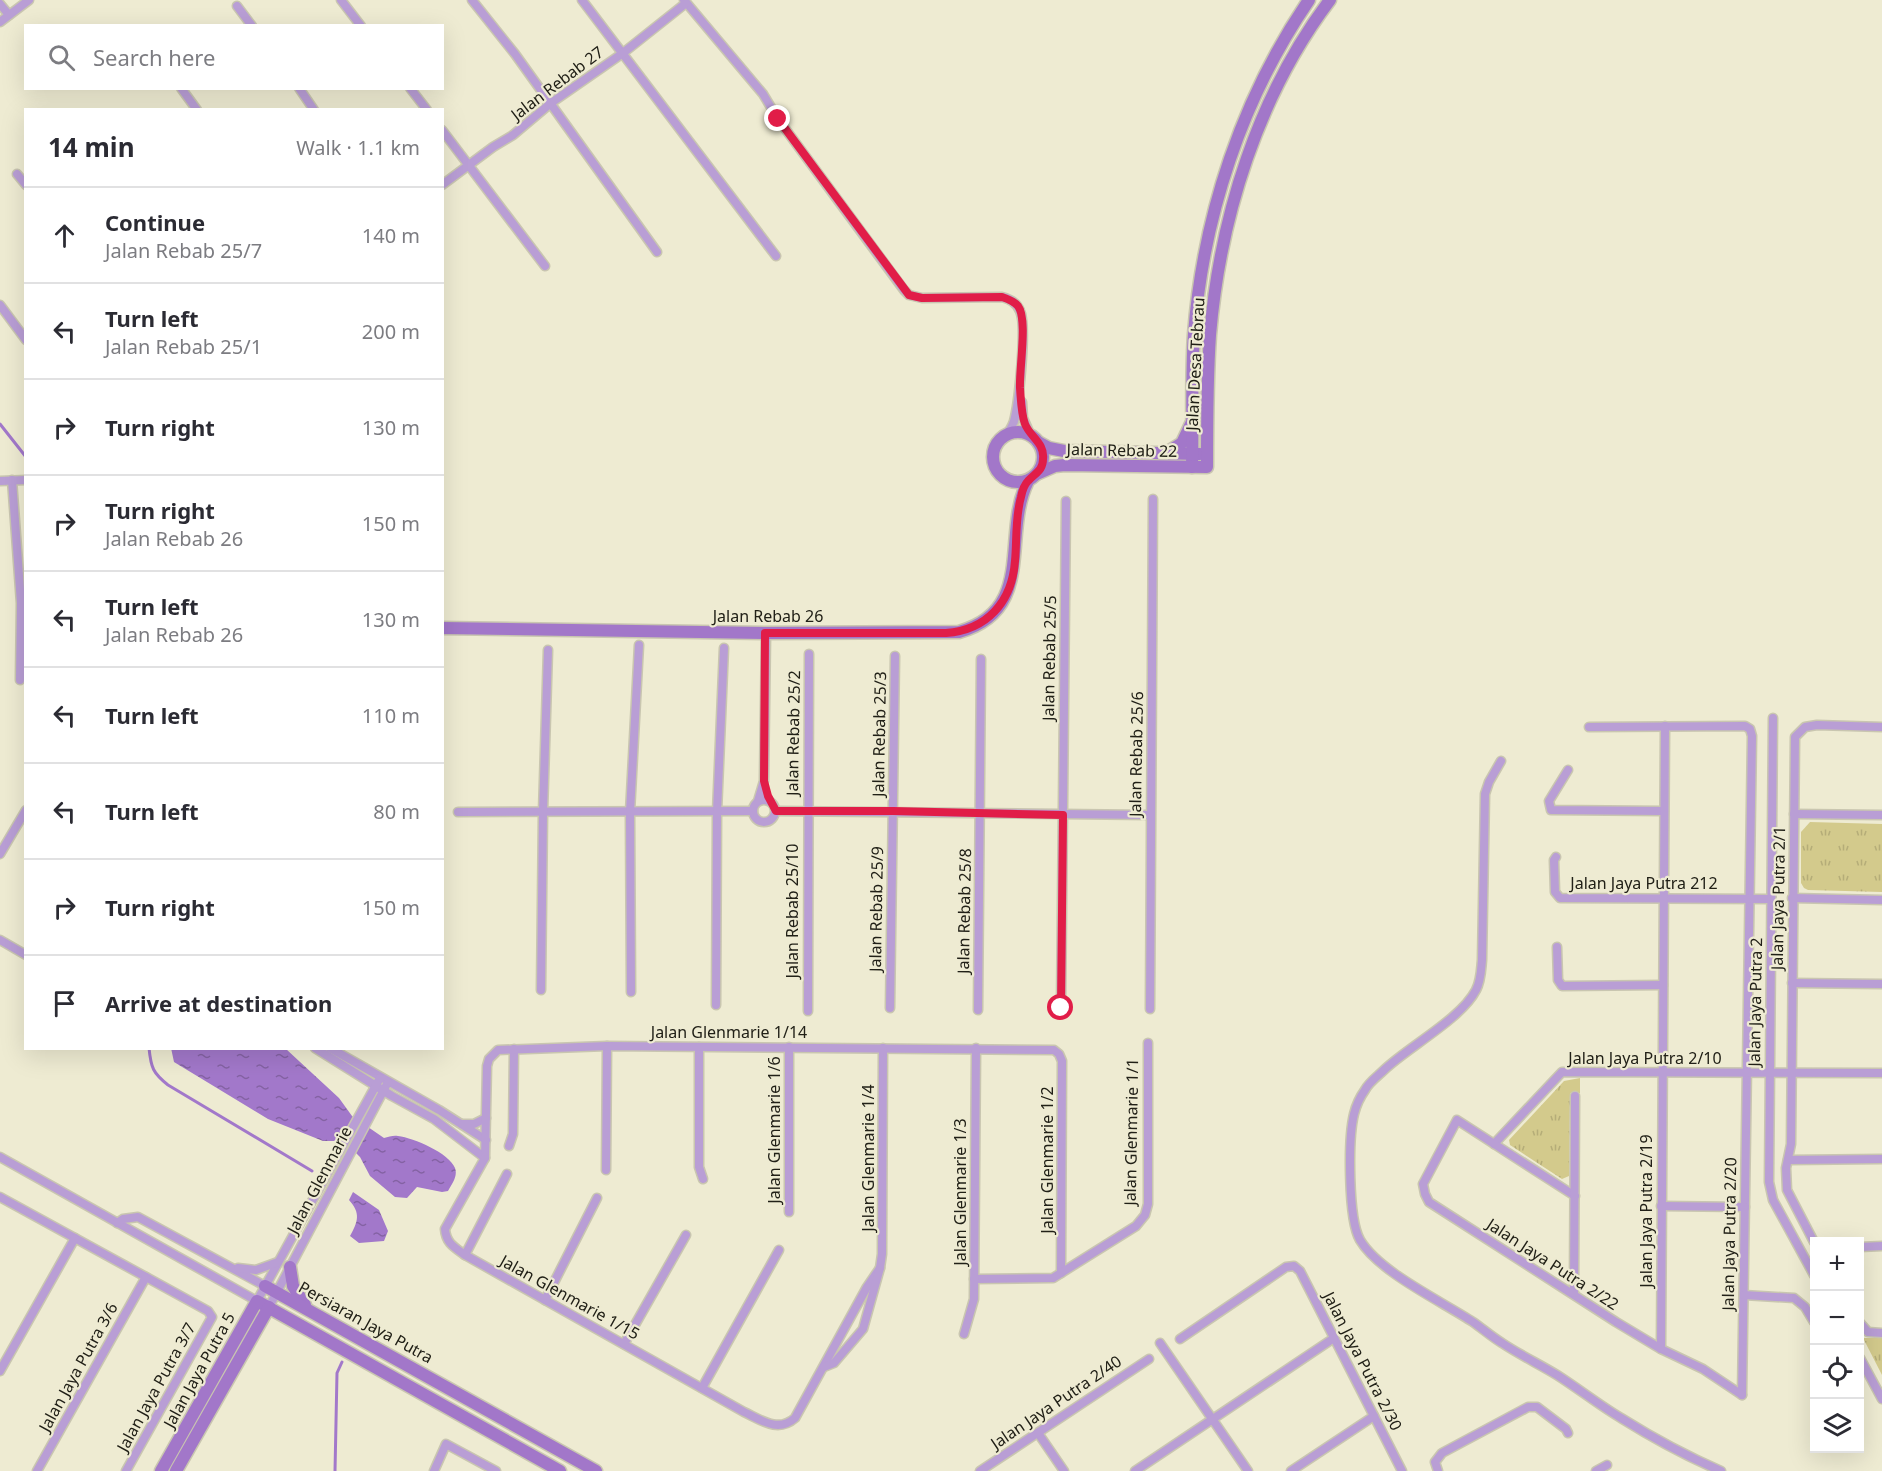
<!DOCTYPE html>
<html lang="en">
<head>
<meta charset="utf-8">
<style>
  :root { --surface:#fff; --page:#f7f7f7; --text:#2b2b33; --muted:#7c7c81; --line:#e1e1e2 }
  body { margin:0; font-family:"Noto Sans",sans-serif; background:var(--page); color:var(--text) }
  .controls { position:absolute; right:18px; bottom:18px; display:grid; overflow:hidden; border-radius:0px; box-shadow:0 6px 24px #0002 }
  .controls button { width:54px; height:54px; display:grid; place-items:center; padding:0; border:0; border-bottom:2px solid var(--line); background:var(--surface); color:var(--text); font:30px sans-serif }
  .stop { position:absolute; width:18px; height:18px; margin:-14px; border:4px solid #e11d48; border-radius:50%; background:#fff }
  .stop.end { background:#e11d48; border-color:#fff; box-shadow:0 2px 6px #0008 }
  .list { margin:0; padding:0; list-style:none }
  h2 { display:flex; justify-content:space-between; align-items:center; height:78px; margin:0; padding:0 24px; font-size:26px }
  h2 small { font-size:20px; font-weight:400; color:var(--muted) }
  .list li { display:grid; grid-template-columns:39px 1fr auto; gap:18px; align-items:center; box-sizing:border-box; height:96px; padding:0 24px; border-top:2px solid var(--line) }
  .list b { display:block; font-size:22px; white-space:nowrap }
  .list p { margin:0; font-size:20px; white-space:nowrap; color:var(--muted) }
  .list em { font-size:20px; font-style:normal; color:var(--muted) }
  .icon { flex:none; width:33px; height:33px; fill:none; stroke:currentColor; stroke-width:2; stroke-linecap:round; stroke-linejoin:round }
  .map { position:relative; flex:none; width:1882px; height:1471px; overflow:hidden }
  .search { position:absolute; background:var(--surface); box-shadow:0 6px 24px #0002; left:24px; top:24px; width:420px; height:66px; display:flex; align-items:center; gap:15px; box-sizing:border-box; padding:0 21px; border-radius:0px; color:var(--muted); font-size:22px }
  .panel { position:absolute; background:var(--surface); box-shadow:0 6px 24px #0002; left:24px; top:108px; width:420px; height:942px; border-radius:0px }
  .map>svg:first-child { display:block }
</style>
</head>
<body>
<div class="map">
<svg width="1882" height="1471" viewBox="0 0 1882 1471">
  <defs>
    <pattern id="grass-tufts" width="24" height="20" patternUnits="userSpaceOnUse" patternTransform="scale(1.5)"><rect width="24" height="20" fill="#d3ca8c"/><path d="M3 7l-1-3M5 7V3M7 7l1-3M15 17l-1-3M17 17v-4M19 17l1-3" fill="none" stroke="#b5ad78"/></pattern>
    <pattern id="water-ripples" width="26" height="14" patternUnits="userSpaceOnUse" patternTransform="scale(1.5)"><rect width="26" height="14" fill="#a278ca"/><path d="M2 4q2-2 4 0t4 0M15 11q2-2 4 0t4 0" fill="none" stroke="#8462a3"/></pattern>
  </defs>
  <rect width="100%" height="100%" fill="#eeebd2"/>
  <g fill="url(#grass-tufts)">
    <polygon points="1810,822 1882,824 1882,892 1808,890 1804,888 1801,883 1801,832"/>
    <polygon points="1580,1078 1580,1093 1570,1093 1569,1176 1562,1179 1510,1145 1509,1140 1564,1081"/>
    <polygon points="1863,1338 1882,1338 1882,1375"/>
  </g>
  <g fill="url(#water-ripples)">
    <path d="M171,1048l115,1 53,49 13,18 32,22c5,-1 9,-3 14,-2 16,2 51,17 57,32 3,8 -3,16 -7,23l-6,1 -25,-5 -10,11 -12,-1 -25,-21 -10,-19 -5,-5 -20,-11h-12l-55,-22 -94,-57z"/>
    <path d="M353,1192l26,18 9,21 -4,10 -25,2 -9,-7c8,-14 11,-23 -1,-36z"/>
  </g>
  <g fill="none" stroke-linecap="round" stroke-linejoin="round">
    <g stroke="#a278ca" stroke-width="3">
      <polyline points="0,424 26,457"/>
      <path d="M149,1048c2,20 4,25 19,37l144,86"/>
      <polyline points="335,1471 337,1373 342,1362"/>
    </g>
    <g stroke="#c9c6b0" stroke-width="11">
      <g id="street">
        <polyline points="341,0 361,26"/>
        <polyline points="472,0 515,54 657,252"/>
        <polyline points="582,0 776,256"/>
        <path d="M684,0l79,94 15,25 126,171 5,5 13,3 80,-1c8,2 15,6 18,14 7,14 -1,88 -5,106 -1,6 -4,12 -8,17"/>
        <polyline points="0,4 9,15"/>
        <polyline points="237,6 252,26"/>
        <polyline points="0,22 29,0"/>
        <polyline points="181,88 197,110"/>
        <polyline points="299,88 314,110"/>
        <polyline points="410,88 427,110"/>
        <polyline points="442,130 545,266"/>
        <polyline points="17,174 26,185"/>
        <polyline points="442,185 493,147 513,135 551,103 623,53 686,3"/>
        <polyline points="0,305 26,340"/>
        <polyline points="1022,402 1023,418 1030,434"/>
        <polyline points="12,480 21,603 20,680"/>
        <polyline points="0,481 26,480"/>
        <polyline points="1773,718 1769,1182 1773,1200 1814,1275"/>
        <polyline points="1589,727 1745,726 1750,729 1752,736 1742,1395"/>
        <path d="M1501,761l-12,21 -4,12 -3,166c-1,10 -1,21 -6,30 -15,29 -68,57 -92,80 -6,6 -15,12 -19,20 -5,7 -9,16 -11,24 -6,25 -6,105 6,126 19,32 81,61 113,82 10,7 19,15 29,21 18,12 37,21 55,32 22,14 42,30 64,43 32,20 65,38 100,53"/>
        <polyline points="1568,770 1549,801 1551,810 1664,811"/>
        <circle cx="764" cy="811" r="11"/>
        <polyline points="758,801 764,781 766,633"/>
        <polyline points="776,811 1150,815"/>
        <polyline points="458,812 753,811"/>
        <polyline points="1794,814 1882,815"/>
        <polyline points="0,854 26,810"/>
        <polyline points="1556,857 1554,860 1555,892 1560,898 1771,899"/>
        <polyline points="1792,898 1882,900"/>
        <polyline points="0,940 26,955"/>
        <polyline points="1557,947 1558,980 1562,986 1663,985"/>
        <polyline points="1792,983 1882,984"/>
        <polyline points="541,990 543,812 548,650"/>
        <polyline points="631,992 630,812 639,645"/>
        <polyline points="716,1005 717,812 724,648"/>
        <polyline points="890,1008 895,656"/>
        <polyline points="1061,1008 1066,501"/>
        <polyline points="1150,1009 1153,499"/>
        <polyline points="978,1010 981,659"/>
        <polyline points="808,1011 809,654"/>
        <polyline points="699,1047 699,1167 703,1179"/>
        <polyline points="789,1047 789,1212"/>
        <polyline points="315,1048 392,1096 434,1119 485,1158"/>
        <polyline points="330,1048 439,1110 486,1140"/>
        <polyline points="462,1124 474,1124 486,1118"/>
        <polyline points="1494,1144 1562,1072 1882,1073"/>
        <polyline points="509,1146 513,1134 514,1049"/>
        <polyline points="0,1157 257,1301 380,1078"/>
        <polyline points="1788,1160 1882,1159"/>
        <polyline points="606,1170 607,1046"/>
        <polyline points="1575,1196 1457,1120 1423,1184 1425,1194 1429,1202 1616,1322 1661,1349 1703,1369 1742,1395"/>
        <polyline points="0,1197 208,1311 212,1317 126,1471"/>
        <polyline points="1661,1206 1745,1207"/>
        <polyline points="117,1223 123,1219 138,1217 265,1286"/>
        <polyline points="1814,1242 1787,1190 1786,1168 1791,1144 1795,737 1805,727 1817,725 1882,727"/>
        <polyline points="1860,1247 1882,1246"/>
        <polyline points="465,1255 507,1174"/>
        <polyline points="238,1268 256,1270 278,1262"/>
        <path d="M880,1268l-13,19 -72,131c-17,15 -34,2 -51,-6l-279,-157c-11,-8 -19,-12 -20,-26l40,-71 2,-92 2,-7 9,-9 109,-4 447,4 5,4 3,7 -1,212"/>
        <polyline points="974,1279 1053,1278 1136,1226 1145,1215 1148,1204 1148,1043"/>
        <polyline points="1574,1293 1575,1096"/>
        <polyline points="1744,1295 1794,1298 1805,1307 1814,1322"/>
        <polyline points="545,1300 597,1198"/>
        <polyline points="269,1307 388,1082"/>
        <polyline points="1860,1323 1868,1332 1882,1333"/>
        <polyline points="964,1334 974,1299 976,1048"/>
        <polyline points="1180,1339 1286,1267 1294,1266 1300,1271 1402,1471"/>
        <polyline points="1160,1343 1248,1471"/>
        <polyline points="624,1344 686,1235"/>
        <polyline points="1661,1349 1665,726"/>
        <polyline points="1860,1358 1882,1399"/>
        <polyline points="824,1367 834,1363 863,1329 880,1268 882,1254 883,1048"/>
        <polyline points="0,1371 75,1238"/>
        <polyline points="702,1388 779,1250"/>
        <polyline points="1038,1433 1064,1471"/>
        <polyline points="37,1471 146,1277"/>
        <polyline points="434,1471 446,1444 496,1471"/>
        <polyline points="980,1471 1149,1359"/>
        <polyline points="1135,1471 1334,1338"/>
        <polyline points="1291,1471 1374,1416"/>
        <polyline points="1438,1471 1435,1462 1442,1453 1528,1407 1537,1407 1566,1429 1568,1433"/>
        <polyline points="1596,1471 1607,1465"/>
      </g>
    </g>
    <g stroke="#c9c6b0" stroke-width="15">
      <g id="secondary">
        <circle cx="1018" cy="457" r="25"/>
        <polyline points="1038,442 1049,448 1064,451 1200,454"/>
        <polyline points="1166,453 1182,443 1191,424"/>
        <path d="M1192,467c1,-44 -1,-89 2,-133 9,-118 48,-236 115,-334"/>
        <path d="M1039,473l16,-7 10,-1 142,2c0,-44 0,-88 3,-132 10,-118 48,-240 120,-335"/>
        <path d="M442,628l324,5 193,-1c78,-22 42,-97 69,-151"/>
        <polyline points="290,1267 293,1286 305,1305"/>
        <polyline points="265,1286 596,1471"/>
        <polyline points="161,1471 257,1301 560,1471"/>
        <polyline points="176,1471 269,1307"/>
      </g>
    </g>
    <use href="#street" stroke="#b99ed5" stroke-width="8"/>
    <use href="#secondary" stroke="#a277c9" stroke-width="12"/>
  </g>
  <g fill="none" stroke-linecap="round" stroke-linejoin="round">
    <path stroke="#e11d48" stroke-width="8" d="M778,119l131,176 13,3 80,-1c6,2 12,4 16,9 10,13 1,63 2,82 1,11 1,25 5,36 5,13 20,19 18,35 0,12 -8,14 -15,22 -3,3 -6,11 -7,16 -6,21 -4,43 -6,64 -3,41 -28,69 -69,72h-181l-1,148 4,15 8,15h117l170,4 -2,193"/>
  </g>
  <g text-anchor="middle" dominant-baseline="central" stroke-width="4.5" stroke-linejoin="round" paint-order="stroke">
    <g font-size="16" fill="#212017" stroke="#eeebd2">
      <text transform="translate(557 83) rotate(-37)">Jalan Rebab 27</text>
      <text transform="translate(1195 364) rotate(-87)">Jalan Desa Tebrau</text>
      <text transform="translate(1122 450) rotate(1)">Jalan Rebab 22</text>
      <text x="768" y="616">Jalan Rebab 26</text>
      <text transform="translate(1049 658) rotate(-89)">Jalan Rebab 25/5</text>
      <text transform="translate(793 733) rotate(-89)">Jalan Rebab 25/2</text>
      <text transform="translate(879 734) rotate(-89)">Jalan Rebab 25/3</text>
      <text transform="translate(1136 754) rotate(-89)">Jalan Rebab 25/6</text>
      <text x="1644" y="883">Jalan Jaya Putra 212</text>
      <text transform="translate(1778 898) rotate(-89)">Jalan Jaya Putra 2/1</text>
      <text transform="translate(876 909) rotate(-89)">Jalan Rebab 25/9</text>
      <text transform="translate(792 911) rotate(-90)">Jalan Rebab 25/10</text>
      <text transform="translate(964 911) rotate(-89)">Jalan Rebab 25/8</text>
      <text transform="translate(1755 1002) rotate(-89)">Jalan Jaya Putra 2</text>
      <text x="729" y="1032">Jalan Glenmarie 1/14</text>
      <text x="1645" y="1058">Jalan Jaya Putra 2/10</text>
      <text transform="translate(774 1130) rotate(-90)">Jalan Glenmarie 1/6</text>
      <text transform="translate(1131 1132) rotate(-89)">Jalan Glenmarie 1/1</text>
      <text transform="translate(868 1158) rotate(-90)">Jalan Glenmarie 1/4</text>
      <text transform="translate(1047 1160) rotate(-90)">Jalan Glenmarie 1/2</text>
      <text transform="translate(319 1180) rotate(-62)">Jalan Glenmarie</text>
      <text transform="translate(960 1192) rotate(-90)">Jalan Glenmarie 1/3</text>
      <text transform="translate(1646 1211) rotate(-90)">Jalan Jaya Putra 2/19</text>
      <text transform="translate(1729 1234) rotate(-89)">Jalan Jaya Putra 2/20</text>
      <text transform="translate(1553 1264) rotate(33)">Jalan Jaya Putra 2/22</text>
      <text transform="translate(570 1297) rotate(29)">Jalan Glenmarie 1/15</text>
      <text transform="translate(366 1322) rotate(29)">Persiaran Jaya Putra</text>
      <text transform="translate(1363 1361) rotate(63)">Jalan Jaya Putra 2/30</text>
      <text transform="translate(78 1367) rotate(-61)">Jalan Jaya Putra 3/6</text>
      <text transform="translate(199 1370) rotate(-61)">Jalan Jaya Putra 5</text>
      <text transform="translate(156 1387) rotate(-61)">Jalan Jaya Putra 3/7</text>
      <text transform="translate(1056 1402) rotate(-34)">Jalan Jaya Putra 2/40</text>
    </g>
  </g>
</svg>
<div class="controls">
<button>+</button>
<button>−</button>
<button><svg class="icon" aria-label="locate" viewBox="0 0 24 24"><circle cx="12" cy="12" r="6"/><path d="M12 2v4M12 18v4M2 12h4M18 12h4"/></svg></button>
<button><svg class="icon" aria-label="layers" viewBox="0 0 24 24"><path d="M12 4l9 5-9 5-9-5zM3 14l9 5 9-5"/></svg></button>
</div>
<div class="stop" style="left:1061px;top:1008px"></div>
<div class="stop end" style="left:778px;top:119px"></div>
<div class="search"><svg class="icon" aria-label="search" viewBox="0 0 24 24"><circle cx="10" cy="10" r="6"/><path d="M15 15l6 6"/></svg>Search here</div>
<section class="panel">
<h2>14 min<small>Walk · 1.1 km</small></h2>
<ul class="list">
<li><svg class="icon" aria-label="ahead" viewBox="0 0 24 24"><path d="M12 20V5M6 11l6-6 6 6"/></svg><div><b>Continue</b><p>Jalan Rebab 25/7</p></div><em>140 m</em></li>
<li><svg class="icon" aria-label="left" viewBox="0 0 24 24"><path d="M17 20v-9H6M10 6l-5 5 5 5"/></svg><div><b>Turn left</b><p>Jalan Rebab 25/1</p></div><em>200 m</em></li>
<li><svg class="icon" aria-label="right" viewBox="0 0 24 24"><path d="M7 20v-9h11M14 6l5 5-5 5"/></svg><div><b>Turn right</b></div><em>130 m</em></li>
<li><svg class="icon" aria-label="right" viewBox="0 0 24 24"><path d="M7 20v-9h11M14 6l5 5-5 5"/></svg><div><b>Turn right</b><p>Jalan Rebab 26</p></div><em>150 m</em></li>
<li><svg class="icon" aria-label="left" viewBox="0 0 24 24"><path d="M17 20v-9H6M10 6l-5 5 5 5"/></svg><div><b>Turn left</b><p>Jalan Rebab 26</p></div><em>130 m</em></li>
<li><svg class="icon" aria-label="left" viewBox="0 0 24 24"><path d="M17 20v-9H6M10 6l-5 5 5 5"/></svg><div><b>Turn left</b></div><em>110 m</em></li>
<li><svg class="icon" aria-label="left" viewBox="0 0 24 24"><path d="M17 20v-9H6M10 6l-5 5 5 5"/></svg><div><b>Turn left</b></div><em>80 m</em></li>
<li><svg class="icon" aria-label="right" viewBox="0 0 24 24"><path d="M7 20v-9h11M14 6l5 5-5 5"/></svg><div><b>Turn right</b></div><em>150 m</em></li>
<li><svg class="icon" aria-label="arrive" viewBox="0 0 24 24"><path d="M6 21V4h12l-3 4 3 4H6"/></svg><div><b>Arrive at destination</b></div></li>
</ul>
</section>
</div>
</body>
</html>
